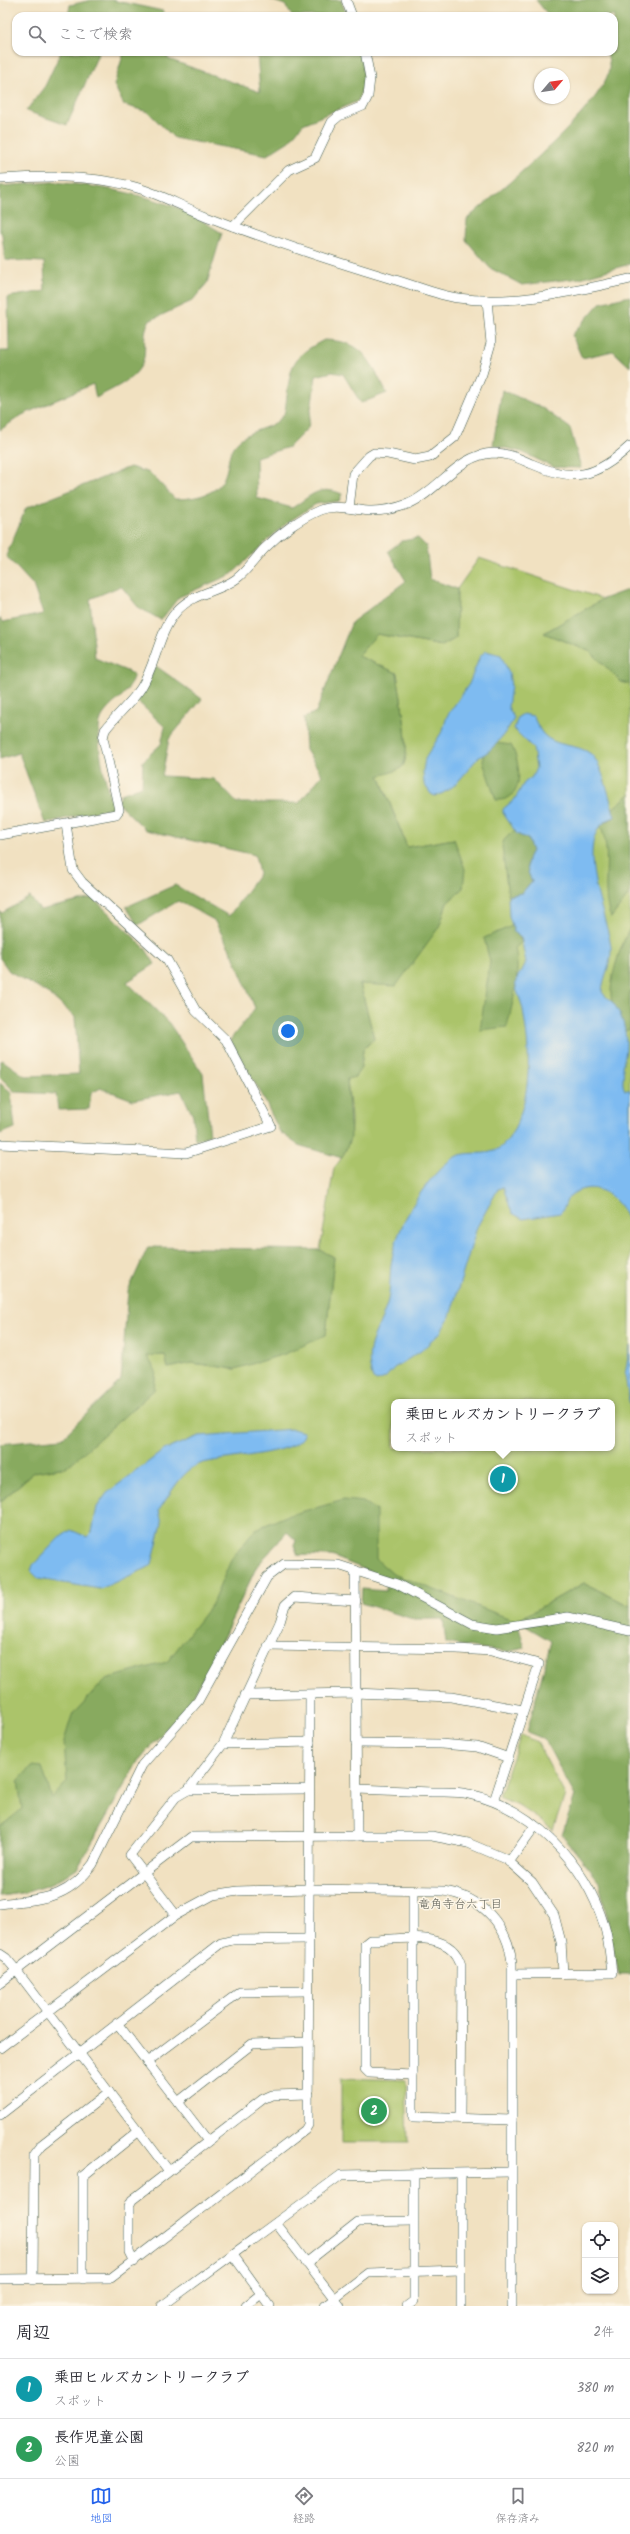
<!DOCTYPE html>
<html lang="ja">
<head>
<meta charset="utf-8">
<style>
  :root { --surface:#fff; --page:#f2f2f3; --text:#2b2b33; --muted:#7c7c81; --line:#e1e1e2; --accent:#2563eb }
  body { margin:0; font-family:Kalam,"Klee One",sans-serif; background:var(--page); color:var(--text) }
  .controls { position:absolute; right:12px; bottom:12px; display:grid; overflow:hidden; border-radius:8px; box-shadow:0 1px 3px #0004 }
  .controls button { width:36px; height:36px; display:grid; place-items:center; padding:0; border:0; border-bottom:1px solid var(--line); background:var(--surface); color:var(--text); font:20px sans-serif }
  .compass { position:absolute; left:534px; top:68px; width:36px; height:36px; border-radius:50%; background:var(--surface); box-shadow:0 1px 3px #0004; rotate:61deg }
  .you { position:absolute; left:288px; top:1031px; width:14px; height:14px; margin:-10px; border:3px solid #fff; border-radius:50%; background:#1a73e8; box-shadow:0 0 0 6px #1a73e833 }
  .badge { display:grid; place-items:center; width:26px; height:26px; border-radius:50%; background:var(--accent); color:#fff; font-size:13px; font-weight:700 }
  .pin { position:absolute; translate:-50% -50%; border:2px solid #fff; box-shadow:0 1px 4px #0006 }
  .popup { position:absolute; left:391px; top:1399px; width:224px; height:52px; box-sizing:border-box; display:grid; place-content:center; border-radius:8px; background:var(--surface); filter:drop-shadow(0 1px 3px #0005); font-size:13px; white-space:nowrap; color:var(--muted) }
  .popup b { font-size:15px; color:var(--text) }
  .popup::after { content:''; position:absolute; left:50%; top:100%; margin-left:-8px; border:8px solid transparent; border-top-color:var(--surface) }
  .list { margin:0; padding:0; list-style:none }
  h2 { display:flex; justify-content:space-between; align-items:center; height:52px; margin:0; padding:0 16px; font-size:17px }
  h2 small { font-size:13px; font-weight:400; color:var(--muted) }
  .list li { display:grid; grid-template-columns:26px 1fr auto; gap:12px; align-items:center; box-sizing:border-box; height:60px; padding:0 16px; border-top:1px solid var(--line) }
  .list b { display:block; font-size:15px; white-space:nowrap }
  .list p { margin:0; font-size:13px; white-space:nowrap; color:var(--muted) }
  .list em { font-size:13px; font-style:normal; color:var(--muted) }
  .icon { flex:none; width:22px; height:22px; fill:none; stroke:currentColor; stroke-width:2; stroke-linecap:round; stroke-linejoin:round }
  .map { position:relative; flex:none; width:630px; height:2306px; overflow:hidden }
  .search { position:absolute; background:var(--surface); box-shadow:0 1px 3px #0004; left:12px; right:12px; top:12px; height:44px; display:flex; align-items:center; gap:10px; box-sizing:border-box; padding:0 14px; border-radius:12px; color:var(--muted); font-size:15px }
  .sheet { height:172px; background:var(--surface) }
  nav { display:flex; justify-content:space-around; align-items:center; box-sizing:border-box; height:56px; border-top:1px solid var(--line); background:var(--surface); font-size:11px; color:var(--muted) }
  nav a { display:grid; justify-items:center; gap:2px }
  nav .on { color:var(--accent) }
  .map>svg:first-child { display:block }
</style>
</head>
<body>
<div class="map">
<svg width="630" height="2306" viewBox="0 0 630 2306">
  <rect width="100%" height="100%" fill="#fcf5e5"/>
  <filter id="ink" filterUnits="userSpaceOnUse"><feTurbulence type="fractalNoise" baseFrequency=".025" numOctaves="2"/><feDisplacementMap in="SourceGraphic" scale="8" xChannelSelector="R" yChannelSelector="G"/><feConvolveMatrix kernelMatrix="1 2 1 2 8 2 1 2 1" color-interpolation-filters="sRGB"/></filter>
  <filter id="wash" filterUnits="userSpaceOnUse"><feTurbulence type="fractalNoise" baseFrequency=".012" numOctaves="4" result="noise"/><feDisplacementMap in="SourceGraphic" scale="16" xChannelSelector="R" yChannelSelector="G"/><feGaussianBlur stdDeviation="0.9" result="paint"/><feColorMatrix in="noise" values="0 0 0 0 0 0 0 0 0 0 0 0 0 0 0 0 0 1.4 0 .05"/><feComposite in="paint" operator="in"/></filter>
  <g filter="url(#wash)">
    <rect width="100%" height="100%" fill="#f1e1c1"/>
    <g fill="#abc46a" stroke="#65804f" fill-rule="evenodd">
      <path d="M479,558l124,41 -59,34 47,19 30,30 9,2v922l-46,-23 -68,38 -130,-43 -54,-22 -34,-1 -4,-10 2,-5 -9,-8 -30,34 -44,93 -22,41 -53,61 -60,106 -24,16 -27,9 -27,4v-394l34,-30 33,-5 80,-111 18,-1 3,13 24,-5 43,6 91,-34 8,-78 -14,-7 14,-82c25,-29 16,-54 13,-90l14,-10 2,-18 11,-12 -14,-55 79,-56 8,-24 16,-15 -9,-49 -47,8 -28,-72c6,-2 19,-4 23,-8 11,-12 -3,-77 -5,-94l-39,-17 18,-22 66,12 14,-8 1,-49zM394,1402h218v46h-218z"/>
      <polygon points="521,1735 537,1742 565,1795 553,1830 520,1806 499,1797"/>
      <polygon points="341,2078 406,2080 408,2142 341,2142"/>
    </g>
    <g fill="#88aa5e" stroke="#547449">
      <polygon points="91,0 112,0 163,11 163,16 68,16 70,5"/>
      <polygon points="271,0 341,0 347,16 292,16 285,5"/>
      <path d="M536,0h94v264l-50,14 -58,7 -32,-17 -24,-28 1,-21c32,-28 135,-111 142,-149 1,-5 -1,-13 -2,-18h7v-36h-65z"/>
      <polygon points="61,52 99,52 67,125 26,111 45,86"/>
      <polygon points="124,52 167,52 168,59 260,92 257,52 361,52 364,82 358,101 303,124 289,141 267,155 174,138 148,112 124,105 114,85"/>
      <path d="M53,182c45,4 90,11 132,29 13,6 25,15 37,22l-15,50 -15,18 -43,20c-7,14 -3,22 -5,36 -4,22 -31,31 -48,41l-3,-14 -71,31 -22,15v-79h9l-1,-54 37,-6 -1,-29 -39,-2 -3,-26 -2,-3v-45z"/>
      <polygon points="630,296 630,367 613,351 582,358 572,335 600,303"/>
      <path d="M324,340c42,1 44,20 63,53l-26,10 -18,-29 -11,-2 -16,4 -8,52 -19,19 -33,10 1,41 35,10c19,-12 27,-24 50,-14l-3,7 -23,3 -31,20 -53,50 -53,23 -18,23 -23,-13 -17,-21 -31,13 5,59 39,16c-8,26 -18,23 -31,41 -12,18 5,72 9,93l-67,15 -26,-70 -19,6v-141l3,4 40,-8 -10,-29 -27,-29 20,-48 104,-41 20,6 25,26c15,0 40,-3 48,-19 9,-18 1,-32 22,-44 14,-9 29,-7 39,-22 2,-5 2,-13 3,-18 4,-33 6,-40 37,-56z"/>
      <polygon points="502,390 541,407 570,428 581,468 553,467 522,452 493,445"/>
      <path d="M418,538l8,8 4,33 27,10 -1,49 -14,8 -65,-12 -19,22 39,17c2,17 16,83 5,94 -5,5 -16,6 -23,9l28,71 47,-8 11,30 -2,19 -16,15 -8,24 -43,59 -36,-2 14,54 -11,12 -2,18 -6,9 -8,2 4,58 -9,21 -44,-13 -18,-13 -19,-39 -31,-53 25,-32 -23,-55 -18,-33 -36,-19 -40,24 -12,-18 49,-22 54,31 30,-42 -4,-19 -109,-25 -28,-27 3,-9 21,-8 1,-25 18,-17 4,-17 -30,-28 21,-33 46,33 -33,40 -7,37 52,3 23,24h62l23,-28 -16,-25 -2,-32 12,-6 36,-90 54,-41 -18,-30 14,-10z"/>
      <polygon points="630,589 630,684 621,682 591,652 544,633 603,599"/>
      <path d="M496,743l15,2c10,18 15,57 -15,55l-13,-38v-7z"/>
      <path d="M630,794v99l-19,25c-12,-31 3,-61 -11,-93l15,-8 -3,-8z"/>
      <path d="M514,830l3,4 11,5 4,12c-7,12 -6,18 0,30l-10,12 -14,3 -6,-50 2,-6z"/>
      <polygon points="30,897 40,910 93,898 145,948 155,964 127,982 169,1023 203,1074 210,1135 195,1140 193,1116 181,1091 133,1100 101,1088 91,1093 89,1109 58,1110 56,1094 15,1092 0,1077 0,1062 2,1060 25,1076 79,1074 75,1017 49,994 9,971 0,958 0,911 2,913"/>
      <path d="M512,926l10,16 -7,6c6,26 -2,53 -8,79l-27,3 10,-68 -6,-24z"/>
      <path d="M630,928v101l-5,2c-4,-10 -10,-19 -13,-29 -5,-18 9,-58 18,-74z"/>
      <polygon points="0,1083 11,1093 15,1128 0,1134"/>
      <polygon points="148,1247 320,1250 334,1257 326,1335 285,1354 235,1369 192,1363 168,1368 165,1355 147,1356 156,1371 154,1390 67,1467 34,1472 0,1502 0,1444 62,1438 121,1380 128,1291"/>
      <polygon points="344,1500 363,1502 376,1510 376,1559 393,1574 516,1621 584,1583 630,1606 630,1975 619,1975 599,1881 562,1835 575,1796 544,1739 527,1732 551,1641 517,1621 525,1648 506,1652 446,1643 443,1619 413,1619 361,1603 362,1589 386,1591 386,1578 332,1556 298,1555 294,1545 296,1540 287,1532 257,1566 213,1659 191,1700 138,1761 78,1867 54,1883 27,1892 0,1896 0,1827 22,1809 18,1781 32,1766 42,1767 52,1798 67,1782 64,1741 72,1715 106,1679 167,1662 212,1604 232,1558 256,1529 286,1516"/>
    </g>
    <g fill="#7ebbf1" stroke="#4e7c92">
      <path d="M486,651l15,4 8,18 2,13 -3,21 6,11c-3,8 -16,24 -23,31 -4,4 -9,6 -13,9 -14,15 -23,33 -43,38l-4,-2 -7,-10 -1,-13 2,-12 18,-29 4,-14 22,-32 11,-28z"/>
      <path d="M523,714l10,2c3,6 6,13 10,18 13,14 34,9 48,20 12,11 19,47 24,63 -47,14 -8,98 -4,130 1,17 -8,29 -9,45 3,5 7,6 11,11 13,16 17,44 9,63 4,8 -2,16 3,24h5v141c-3,-27 -31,-56 -59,-36 -6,4 -5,13 -11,18l-37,6 -11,-6 -9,-26 -5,2 -21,38 -27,89 -10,17 -19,18 -27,17 -9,10 -8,3 -4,-2c-11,-32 5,-46 14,-75 4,-14 2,-30 5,-45 5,-33 31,-77 57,-98 21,-18 46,7 64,-30 20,-38 17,-81 10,-121 -1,-9 -9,-21 -7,-29 2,-7 8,-12 10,-19l-5,-25 -7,-5 -5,-16 -1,-20 14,-3 10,-12c-6,-12 -7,-18 0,-30l-4,-12 -11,-5 -14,-21v-4l12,-10 9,-16 8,-6 4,-9 -3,-20 -19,-19 4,-12z"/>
      <polygon points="630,1346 630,1407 625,1375"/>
      <path d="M293,1429l10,3 1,3c-7,20 -84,22 -104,29 -18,6 -31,32 -41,46l3,13 -10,41 -5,4 -47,21 -61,-10 -8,-8 2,-6 26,-27 12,-8 16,7 5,-5 5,-25 10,-14 57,-43 35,-14z"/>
    </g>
  </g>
  <g filter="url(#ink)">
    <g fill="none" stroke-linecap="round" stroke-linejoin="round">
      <g stroke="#3e5649" stroke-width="10">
        <g id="minor">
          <polyline points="346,0 352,16"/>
          <path d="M0,179c42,-3 86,-4 127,6 28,6 53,21 79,31 62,24 123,44 186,63 22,6 45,16 66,19 57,8 117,-7 172,-19"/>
          <polyline points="233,226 289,170 315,158 332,122 339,116 363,106 368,96 370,78 365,52"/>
          <polyline points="349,508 353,474 369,456 374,453 388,454 415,460 430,457 455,437 482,374 491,343 487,300"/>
          <path d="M0,835l116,-21 3,-4 -16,-72 2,-8c11,-15 27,-28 36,-42 15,-23 17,-55 35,-76 17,-20 41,-19 60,-33 11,-8 20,-22 29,-31 15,-15 36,-30 55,-38 17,-7 35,1 52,1 12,0 25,-3 36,-7 31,-13 50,-50 86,-51 14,0 26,6 38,11 43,19 64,13 98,-18"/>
          <polyline points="0,1144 186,1153 271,1126 226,1040 196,1011 167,960 82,882 73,870 66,824"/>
          <polyline points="268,1646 457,1649 491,1651 539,1664 494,1801"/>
          <polyline points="245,1695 355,1693 451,1697 523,1710"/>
          <polyline points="356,1743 441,1744 477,1747 509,1758"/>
          <polyline points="223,1744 310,1742"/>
          <path d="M357,1789c25,1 50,2 75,3 12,0 25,-1 37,2 64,14 116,69 135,131 5,15 6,32 8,48l-99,1"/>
          <polyline points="188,1790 309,1789"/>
          <polyline points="357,1836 432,1836 468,1843 506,1859 532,1882 554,1915 561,1942 563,1973"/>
          <polyline points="509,1862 535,1826"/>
          <polyline points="413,1891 413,2117 512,2120"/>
          <path d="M0,1904c42,-6 66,-3 93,-40l49,-99 56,-64 69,-124 17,-13 54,1 59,19 75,40 25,4 71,-11 62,14"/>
          <polyline points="176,1915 130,1855 176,1797 188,1790 223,1744 280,1622 285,1605 294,1597 356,1601"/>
          <polyline points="0,1954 6,1958 16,1970 169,2171"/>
          <polyline points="0,1983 191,1837 357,1836 355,1570"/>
          <polyline points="117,2023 208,2141"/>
          <path d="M0,2048l176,-133 37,-20 25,-4 70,-2 135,2c38,5 66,35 69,73v342"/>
          <polyline points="147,2062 240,1992 308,1991"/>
          <path d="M413,2075l-44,-2 -4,-4v-125l5,-4c29,0 81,-12 91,25l-1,153"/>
          <polyline points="178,2102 252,2044 308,2042"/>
          <polyline points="0,2115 221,1943 233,1940 308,1939"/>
          <polyline points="461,2174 461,2306"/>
          <polyline points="276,2223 340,2306"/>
          <polyline points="233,2255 270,2306"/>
          <polyline points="134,2262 129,2252 129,2206 132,2200 263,2099 272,2095 309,2094"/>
          <polyline points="306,2263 358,2222 413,2221"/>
          <polyline points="0,2279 111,2278 305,2130 308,2125 310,1695"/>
          <polyline points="83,2279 83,2176 139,2131"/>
          <polyline points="33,2280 34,2154 41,2145 109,2092"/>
          <polyline points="162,2306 341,2175 511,2172"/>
          <polyline points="246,2306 261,2294"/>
          <polyline points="325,2306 368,2273 460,2270"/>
          <polyline points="407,2306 414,2301 414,2175"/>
        </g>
      </g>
      <use href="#minor" stroke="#fff" stroke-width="9"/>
    </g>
  </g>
  <g text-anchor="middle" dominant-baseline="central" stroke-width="3" stroke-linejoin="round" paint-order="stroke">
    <g font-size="12" fill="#5f6158" stroke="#fcf5e5">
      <text x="460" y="1904">竜角寺台六丁目</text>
    </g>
  </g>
</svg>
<div class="controls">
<button><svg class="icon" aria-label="locate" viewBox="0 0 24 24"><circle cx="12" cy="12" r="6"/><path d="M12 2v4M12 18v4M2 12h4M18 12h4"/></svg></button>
<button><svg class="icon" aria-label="layers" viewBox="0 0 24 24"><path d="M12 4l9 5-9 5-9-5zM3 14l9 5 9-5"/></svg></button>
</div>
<svg class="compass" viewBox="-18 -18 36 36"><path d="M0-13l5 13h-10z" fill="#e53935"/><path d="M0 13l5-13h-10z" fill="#7c7c81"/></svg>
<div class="you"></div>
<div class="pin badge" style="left:503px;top:1479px;background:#0f9aa8">1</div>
<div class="popup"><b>乗田ヒルズカントリークラブ</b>スポット</div>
<div class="pin badge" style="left:374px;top:2111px;background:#2e9e5b">2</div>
<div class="search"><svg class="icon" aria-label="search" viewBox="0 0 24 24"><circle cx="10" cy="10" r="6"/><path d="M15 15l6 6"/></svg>ここで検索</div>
</div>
<section class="sheet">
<h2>周辺<small>2件</small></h2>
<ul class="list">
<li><span class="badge" style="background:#0f9aa8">1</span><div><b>乗田ヒルズカントリークラブ</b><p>スポット</p></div><em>380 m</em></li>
<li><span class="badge" style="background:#2e9e5b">2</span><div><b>長作児童公園</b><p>公園</p></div><em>820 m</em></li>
</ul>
</section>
<nav>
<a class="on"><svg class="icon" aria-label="map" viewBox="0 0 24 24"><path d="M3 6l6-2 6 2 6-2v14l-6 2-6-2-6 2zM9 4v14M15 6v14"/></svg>地図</a>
<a><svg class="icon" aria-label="directions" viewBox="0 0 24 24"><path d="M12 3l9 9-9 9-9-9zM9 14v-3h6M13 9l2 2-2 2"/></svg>経路</a>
<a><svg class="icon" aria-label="saved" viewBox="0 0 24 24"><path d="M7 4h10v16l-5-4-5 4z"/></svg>保存済み</a>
</nav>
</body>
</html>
